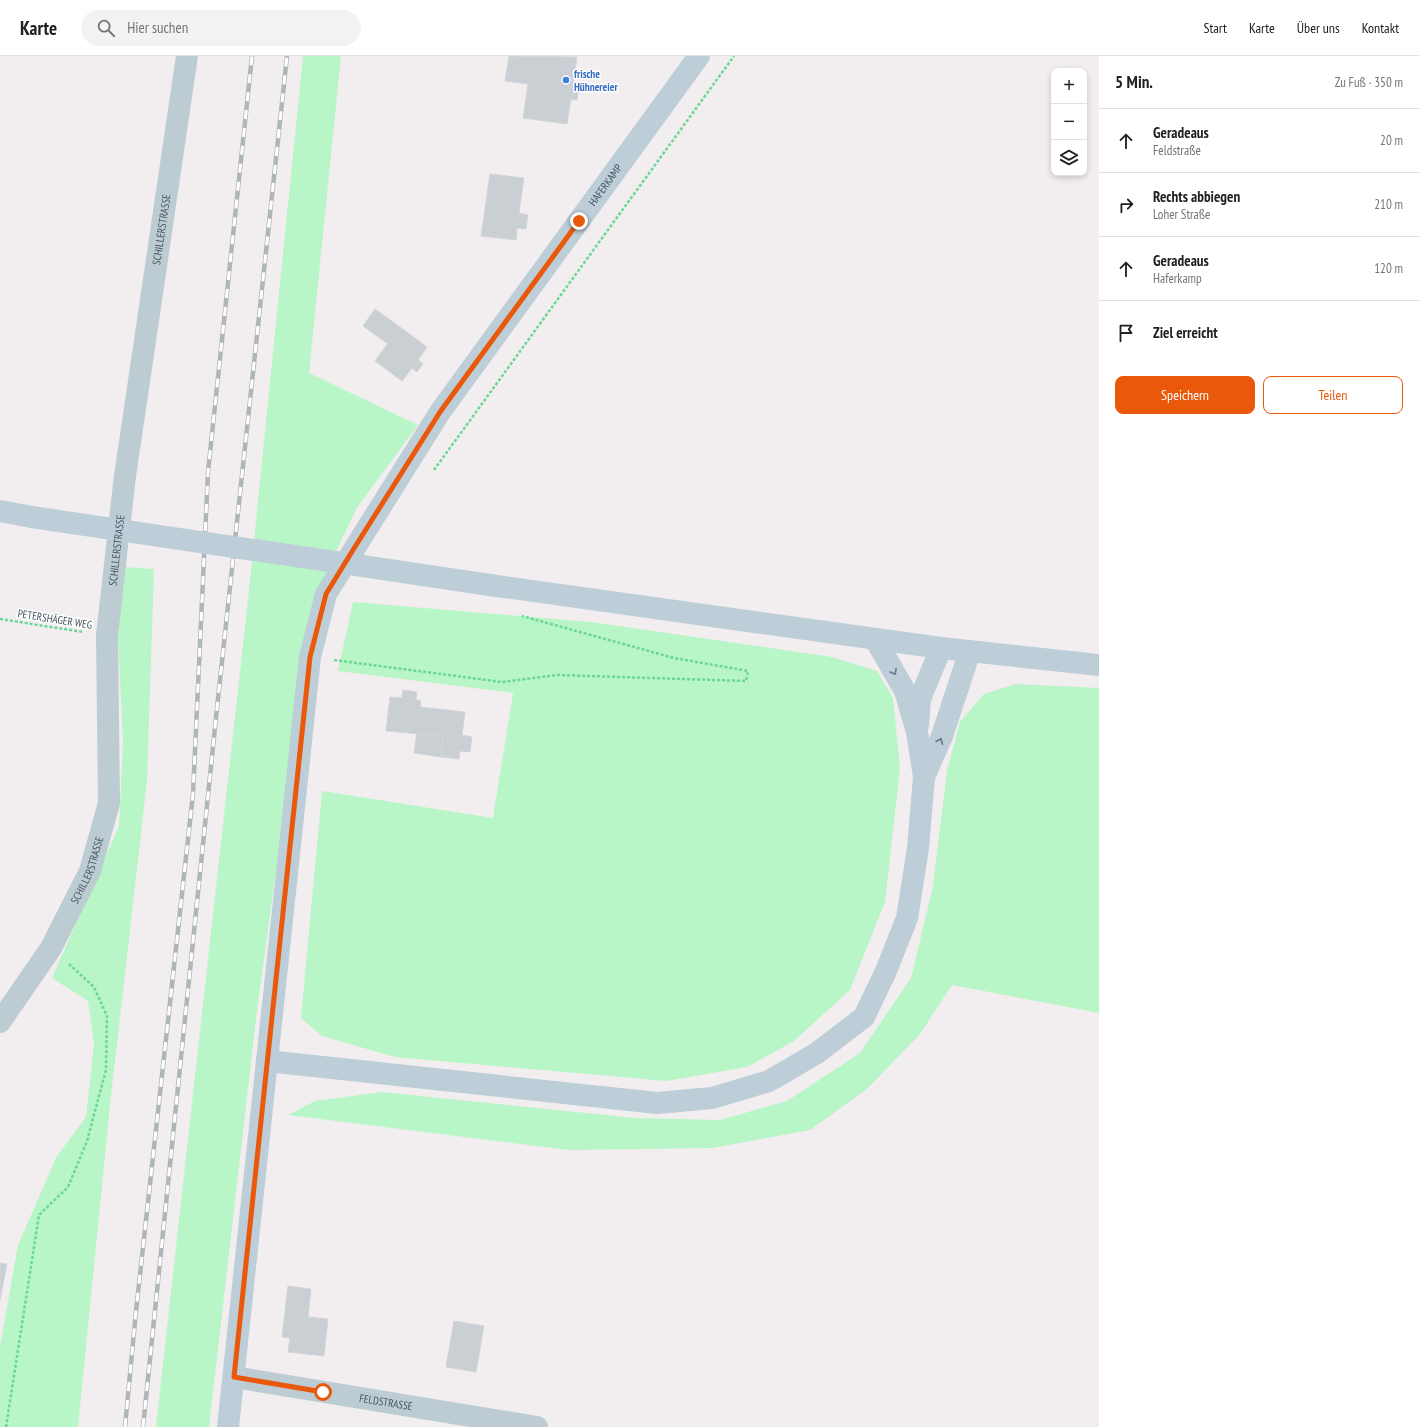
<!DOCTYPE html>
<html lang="de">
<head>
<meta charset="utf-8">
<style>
  :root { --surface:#fff; --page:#f2f2f2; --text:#202124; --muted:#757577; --line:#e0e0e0; --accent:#ea580c }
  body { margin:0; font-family:"PT Sans Narrow",sans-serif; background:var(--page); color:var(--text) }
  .controls { position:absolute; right:12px; top:12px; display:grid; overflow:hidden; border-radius:8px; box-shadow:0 2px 6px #0003 }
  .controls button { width:36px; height:36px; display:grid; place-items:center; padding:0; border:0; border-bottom:1px solid var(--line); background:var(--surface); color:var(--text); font:20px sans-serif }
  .stop { position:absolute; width:12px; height:12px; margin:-9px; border:3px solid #ea580c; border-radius:50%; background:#fff }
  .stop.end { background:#ea580c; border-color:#fff; box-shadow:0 1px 4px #0008 }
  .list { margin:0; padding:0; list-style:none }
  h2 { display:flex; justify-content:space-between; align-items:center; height:52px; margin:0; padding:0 16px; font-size:17px }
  h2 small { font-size:13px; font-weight:400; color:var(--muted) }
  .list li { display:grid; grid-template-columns:26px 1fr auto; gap:12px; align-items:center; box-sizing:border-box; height:64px; padding:0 16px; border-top:1px solid var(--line) }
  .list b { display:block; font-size:15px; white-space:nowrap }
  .list p { margin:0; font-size:13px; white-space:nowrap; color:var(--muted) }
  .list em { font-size:13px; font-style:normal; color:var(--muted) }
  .actions { display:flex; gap:8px; padding:12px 16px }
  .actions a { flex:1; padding:9px 0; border:1px solid var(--accent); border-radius:8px; text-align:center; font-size:14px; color:var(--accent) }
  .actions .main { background:var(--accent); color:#fff }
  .icon { flex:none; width:22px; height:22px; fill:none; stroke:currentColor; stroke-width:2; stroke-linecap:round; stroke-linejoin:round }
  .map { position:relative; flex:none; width:1099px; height:1371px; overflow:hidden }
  header { display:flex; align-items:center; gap:24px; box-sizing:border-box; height:56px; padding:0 20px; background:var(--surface); border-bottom:1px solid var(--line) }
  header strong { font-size:19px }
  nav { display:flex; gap:22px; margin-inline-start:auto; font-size:14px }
  .search { width:280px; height:36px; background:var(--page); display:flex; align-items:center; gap:10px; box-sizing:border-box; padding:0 14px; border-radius:22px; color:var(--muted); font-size:15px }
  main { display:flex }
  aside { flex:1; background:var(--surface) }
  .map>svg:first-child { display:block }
</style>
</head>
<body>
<header>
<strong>Karte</strong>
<div class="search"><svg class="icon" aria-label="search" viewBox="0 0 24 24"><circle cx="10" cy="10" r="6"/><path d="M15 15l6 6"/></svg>Hier suchen</div>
<nav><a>Start</a><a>Karte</a><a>Über uns</a><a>Kontakt</a></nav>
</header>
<main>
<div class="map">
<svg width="1099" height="1371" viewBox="0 0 1099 1371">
  <rect width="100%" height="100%" fill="#f2eeef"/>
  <g fill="#b8f5c7">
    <polygon points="303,0 341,0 309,317 418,369 356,453 313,545 257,954 209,1371 156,1371 248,544"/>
    <polygon points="124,511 154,513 147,725 110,1049 78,1371 0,1371 0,1291 18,1189 57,1100 86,1061 94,988 88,945 52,922 119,770 123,686 118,580"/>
    <polygon points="353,546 591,566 832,601 877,615 893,642 900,712 885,846 850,934 794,985 747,1011 666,1025 395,1001 322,980 301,962 322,735 493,762 513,637 338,615"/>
    <polygon points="1016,628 1099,632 1099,957 952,929 920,978 867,1033 810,1074 712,1092 569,1094 288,1059 315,1045 382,1036 635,1062 720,1064 787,1045 860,997 911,922 933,830 947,715 960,666 984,638"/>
  </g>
  <g fill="#cacfd4" stroke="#d2d6db">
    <polygon points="509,0 577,1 573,26 580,26 577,44 571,43 567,68 523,62 528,28 505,25"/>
    <polygon points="490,118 524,122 519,157 528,159 526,173 517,172 516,184 481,180"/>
    <polygon points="375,253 400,271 388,288 363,270"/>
    <polygon points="400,271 427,291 418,304 423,308 417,316 412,312 402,325 375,305"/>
    <polygon points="403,634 417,636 416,644 421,645 420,651 465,656 462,679 472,681 470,696 460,695 459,703 441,701 443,680 386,675 390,641 402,642"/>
    <polygon points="417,677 443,680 441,701 414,697"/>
    <polygon points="0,1207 7,1208 0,1244"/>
    <polygon points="288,1230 311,1233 308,1261 328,1263 324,1300 288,1296 290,1282 282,1281"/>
    <polygon points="454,1265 484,1270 476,1316 446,1311"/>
  </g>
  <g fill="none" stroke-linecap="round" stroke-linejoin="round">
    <g stroke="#6bd794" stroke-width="2.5" stroke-dasharray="3 2" stroke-linecap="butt">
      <polyline points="434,414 734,0"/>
      <polyline points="0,563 83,576"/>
      <polyline points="334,604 502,626 557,619 746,625 748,615 674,602 522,560"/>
      <polyline points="6,1371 39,1159 68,1131 87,1085 106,1014 107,960 94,931 69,908"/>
    </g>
    <g stroke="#bdccd3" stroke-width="22">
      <path id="s1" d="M0,966l51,-74 39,-77 19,-68 -2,-168 18,-159 62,-420"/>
      <path id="s2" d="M234,1321l303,50"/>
    </g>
    <g stroke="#bdced8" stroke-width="22">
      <polyline points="0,455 32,461"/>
      <polyline points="490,529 941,592 1099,609"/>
      <polyline points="918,669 920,643 941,592"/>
      <polyline points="924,721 942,680 970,595"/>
      <polyline points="267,1005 657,1047 712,1042 769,1025 817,997 864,961 886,915 907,862 918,792 924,721 917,676 905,635 875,583"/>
      <path id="s3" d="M228,1371l82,-770 16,-63 114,-182 259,-356"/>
    </g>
    <g stroke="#b0b5ba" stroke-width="4.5">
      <g id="rail">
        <polyline points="125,1371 136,1255 193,738 208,416 252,0"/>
        <polyline points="143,1371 217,652 287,0"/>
      </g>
    </g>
    <use href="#rail" stroke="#fff" stroke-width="3" stroke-dasharray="9" stroke-linecap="butt"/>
    <polyline stroke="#bdced8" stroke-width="22" points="32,461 490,529"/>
  </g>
  <defs><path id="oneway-chevron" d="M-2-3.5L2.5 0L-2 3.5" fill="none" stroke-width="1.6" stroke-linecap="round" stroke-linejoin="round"/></defs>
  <g stroke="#687a83">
    <use href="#oneway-chevron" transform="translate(894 616) rotate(60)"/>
    <use href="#oneway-chevron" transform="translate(940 685) rotate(-67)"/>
  </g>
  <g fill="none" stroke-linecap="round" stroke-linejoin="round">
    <polyline stroke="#ea580c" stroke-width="5" points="323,1336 234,1321 310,601 326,538 353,494 440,356 579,165"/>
  </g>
  <circle fill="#3f7fe0" stroke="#fff" stroke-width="1.5" cx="566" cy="24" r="4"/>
  <g text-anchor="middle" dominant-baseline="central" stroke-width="3" stroke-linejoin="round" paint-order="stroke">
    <g font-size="11" font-weight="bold" fill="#366cbe" stroke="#fff" text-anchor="start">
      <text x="574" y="18">frische<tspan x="574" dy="13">Hühnereier</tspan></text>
    </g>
    <g font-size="11" fill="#44565f" stroke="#fff">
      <text stroke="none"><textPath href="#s3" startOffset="1335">HAFERKAMP</textPath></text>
      <text stroke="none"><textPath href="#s1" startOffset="824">SCHILLERSTRASSE</textPath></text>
      <text stroke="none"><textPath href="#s1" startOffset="500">SCHILLERSTRASSE</textPath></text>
      <text transform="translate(55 563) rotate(9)">PETERSHÄGER WEG</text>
      <text stroke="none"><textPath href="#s1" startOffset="176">SCHILLERSTRASSE</textPath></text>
      <text stroke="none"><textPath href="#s2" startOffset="154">FELDSTRASSE</textPath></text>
    </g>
  </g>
</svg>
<div class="controls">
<button>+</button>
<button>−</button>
<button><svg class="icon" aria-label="layers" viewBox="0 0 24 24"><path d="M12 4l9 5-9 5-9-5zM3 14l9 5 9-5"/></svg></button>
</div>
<div class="stop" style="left:323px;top:1336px"></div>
<div class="stop end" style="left:579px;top:165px"></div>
</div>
<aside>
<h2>5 Min.<small>Zu Fuß · 350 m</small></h2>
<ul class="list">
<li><svg class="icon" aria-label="ahead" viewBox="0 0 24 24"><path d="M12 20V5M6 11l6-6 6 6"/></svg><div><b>Geradeaus</b><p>Feldstraße</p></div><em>20 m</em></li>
<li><svg class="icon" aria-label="right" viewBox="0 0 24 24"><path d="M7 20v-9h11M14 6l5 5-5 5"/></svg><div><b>Rechts abbiegen</b><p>Loher Straße</p></div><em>210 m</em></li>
<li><svg class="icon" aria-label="ahead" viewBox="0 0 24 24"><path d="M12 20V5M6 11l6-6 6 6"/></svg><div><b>Geradeaus</b><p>Haferkamp</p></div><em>120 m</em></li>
<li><svg class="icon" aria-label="arrive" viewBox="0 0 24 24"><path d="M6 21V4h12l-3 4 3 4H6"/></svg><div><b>Ziel erreicht</b></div></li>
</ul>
<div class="actions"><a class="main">Speichern</a><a>Teilen</a></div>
</aside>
</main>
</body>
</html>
